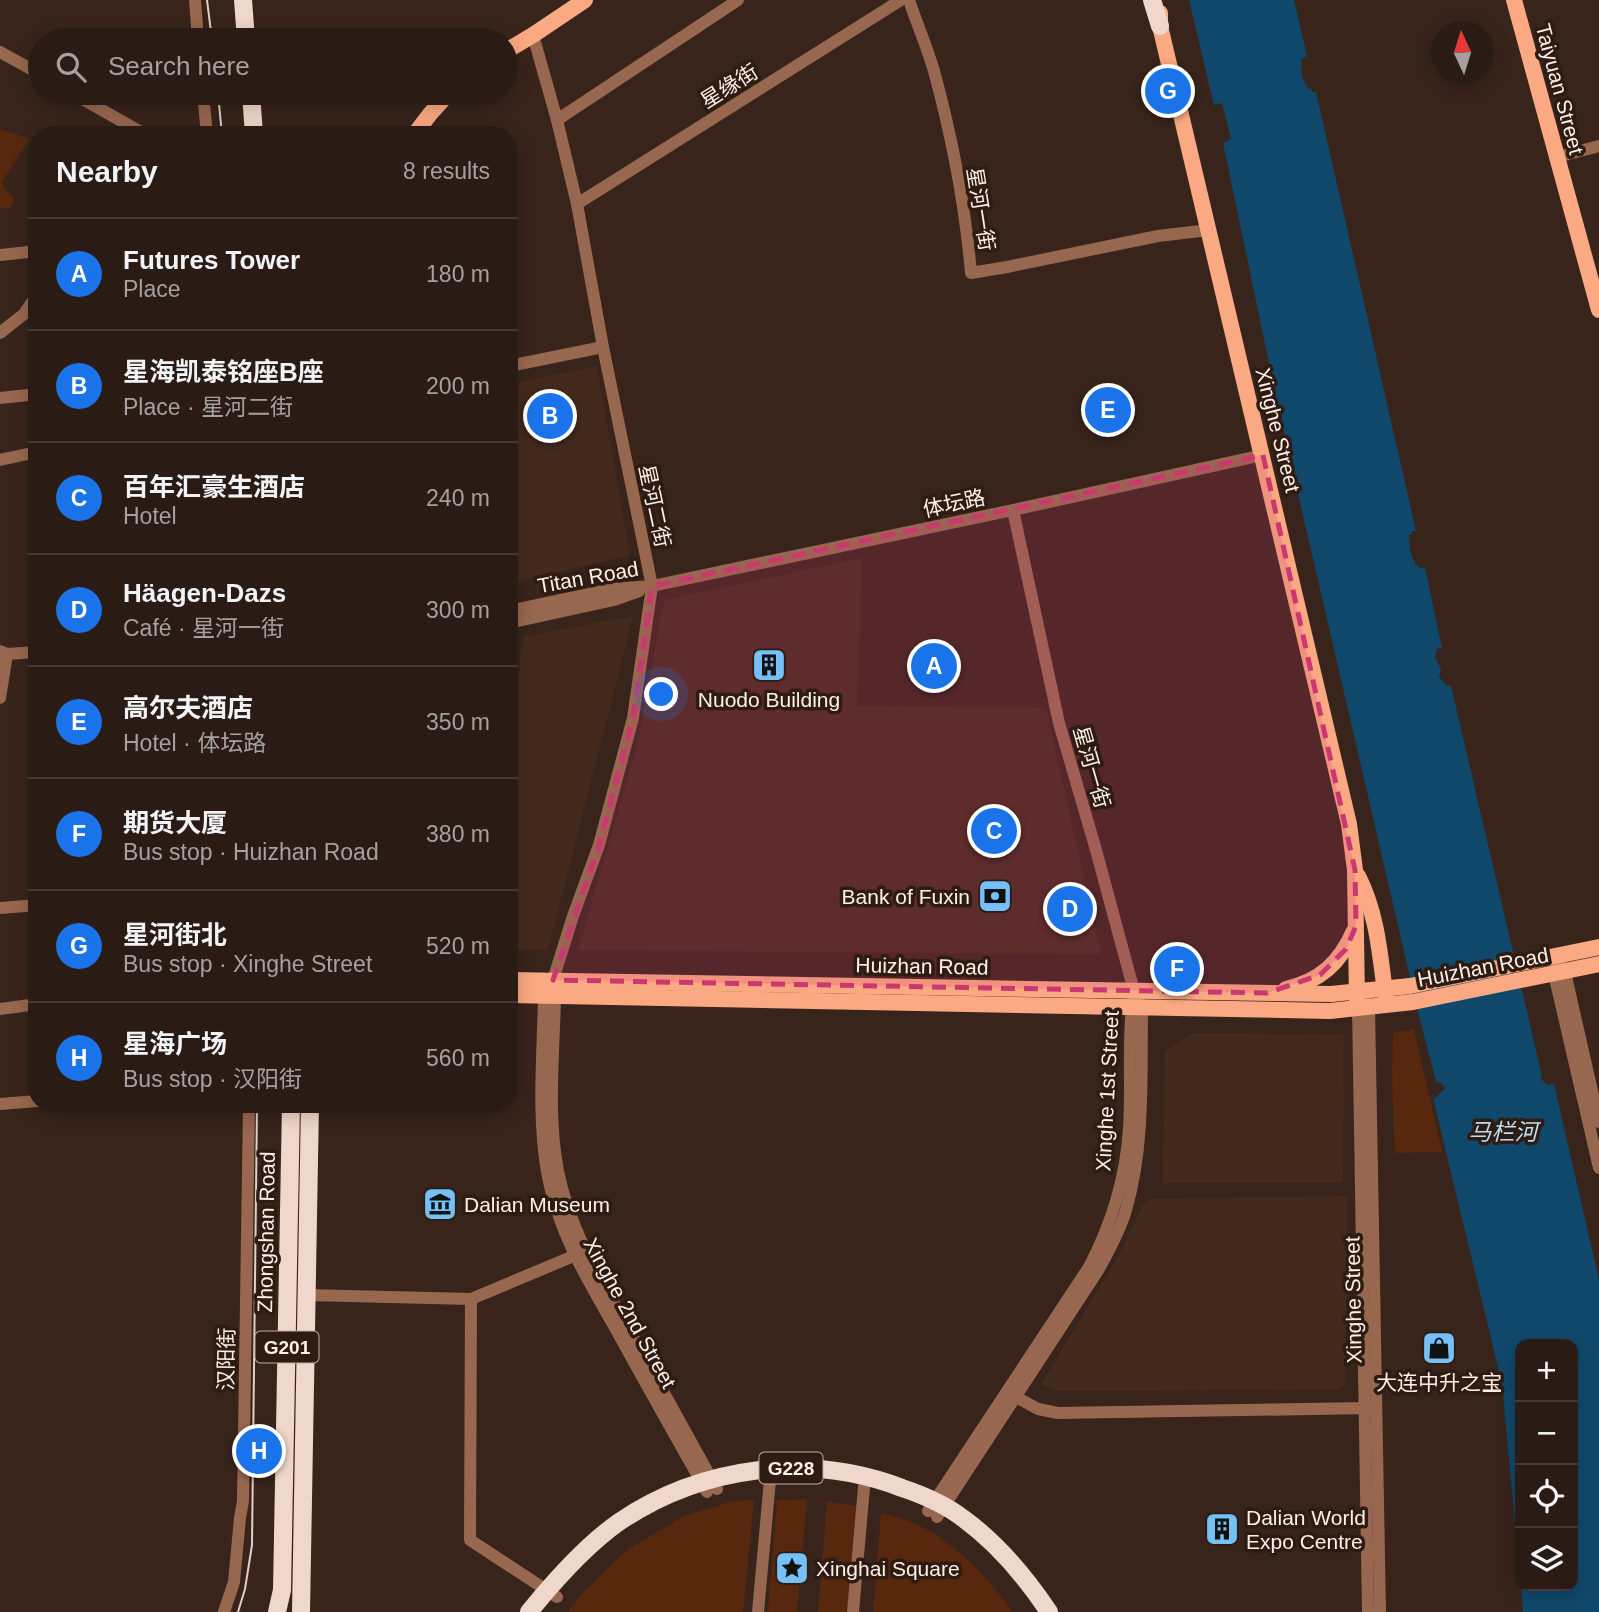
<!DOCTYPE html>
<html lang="en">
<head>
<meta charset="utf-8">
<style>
  :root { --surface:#2a1b14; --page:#32241d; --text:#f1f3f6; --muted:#a5a1a0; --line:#463934; --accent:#1a73e8 }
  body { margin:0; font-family:Arial,"Noto Sans SC",sans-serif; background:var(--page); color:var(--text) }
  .controls { position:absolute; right:21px; bottom:21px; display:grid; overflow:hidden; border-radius:14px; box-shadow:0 4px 18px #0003 }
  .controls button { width:63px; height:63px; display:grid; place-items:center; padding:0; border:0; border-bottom:2px solid var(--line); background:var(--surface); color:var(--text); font:35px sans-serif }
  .compass { position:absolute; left:1431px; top:21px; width:63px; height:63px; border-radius:50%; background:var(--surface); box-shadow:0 4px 18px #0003; rotate:356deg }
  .you { position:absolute; left:662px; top:695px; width:24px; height:24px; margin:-18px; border:5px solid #fff; border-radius:50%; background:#1a73e8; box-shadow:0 0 0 10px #1a73e833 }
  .badge { display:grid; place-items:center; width:46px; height:46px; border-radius:50%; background:var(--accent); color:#fff; font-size:23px; font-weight:700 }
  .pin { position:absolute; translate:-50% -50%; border:4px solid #fff; box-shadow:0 2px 7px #0006 }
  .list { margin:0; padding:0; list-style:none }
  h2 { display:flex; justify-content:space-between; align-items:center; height:91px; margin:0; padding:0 28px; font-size:30px }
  h2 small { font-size:23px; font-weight:400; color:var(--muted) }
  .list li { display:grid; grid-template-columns:46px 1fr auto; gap:21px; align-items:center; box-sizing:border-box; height:112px; padding:0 28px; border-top:2px solid var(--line) }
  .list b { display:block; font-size:26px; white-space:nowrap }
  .list p { margin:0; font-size:23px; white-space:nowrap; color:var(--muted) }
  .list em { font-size:23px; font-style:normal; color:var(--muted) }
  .icon { flex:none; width:38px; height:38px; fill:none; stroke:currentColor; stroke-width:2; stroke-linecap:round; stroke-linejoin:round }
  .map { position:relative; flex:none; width:1599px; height:1612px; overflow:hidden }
  .search { position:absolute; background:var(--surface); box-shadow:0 4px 18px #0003; left:28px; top:28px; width:490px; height:77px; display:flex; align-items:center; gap:18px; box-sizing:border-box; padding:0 24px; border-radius:38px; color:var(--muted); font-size:26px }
  .panel { position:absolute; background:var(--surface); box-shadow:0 4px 18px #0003; left:28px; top:126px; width:490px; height:987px; border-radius:28px }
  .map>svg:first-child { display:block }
</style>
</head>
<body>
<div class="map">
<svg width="1599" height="1612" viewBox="0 0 1599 1612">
  <rect width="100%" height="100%" fill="#38241b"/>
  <g fill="#442a1d">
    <polygon points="597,366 630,555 509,584 509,384"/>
    <polygon points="862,558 857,706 1046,708 1101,954 578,950 638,743 664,600"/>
    <polygon points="633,616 548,950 509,949 509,771 522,637"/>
    <polygon points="1193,1033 1344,1034 1343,1183 1163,1183 1165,1052"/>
    <polygon points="1347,1196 1345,1384 1337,1390 1057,1391 1041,1384 1119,1255 1143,1204 1150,1199"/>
  </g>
  <g fill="#57280d">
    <polygon points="0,129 30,139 1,183 14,200 9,209 0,207"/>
    <polygon points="1414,1029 1442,1152 1395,1153 1392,1081 1393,1033"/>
    <polygon points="807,1499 797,1612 768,1612 777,1500"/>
    <polygon points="754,1500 743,1612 567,1612 587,1588 627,1550 682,1517 729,1502"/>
    <polygon points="827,1501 859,1507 849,1612 818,1612"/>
    <path d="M881,1513c58,11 98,54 132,99h-140z"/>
  </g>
  <path fill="#10486b" d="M1189,0h105l13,56 -6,4c2,6 -1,12 2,18 1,5 4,6 5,12l3,-2 1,4h4l100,439h-4v3l-3,1 1,16 6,14h2l2,3h5l17,80 -5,1 -2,8 6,12 -2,8 5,5 1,3 6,1 91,390 -2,2 7,7 7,-1 45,196v332h-76l-2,-26h52v-242h-53v234l-18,-194 -70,-290h1l1,5 11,-11 -3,-4 -6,-3 -18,-69 -138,-596 -57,-273 8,-4 -9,-36 -8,2z"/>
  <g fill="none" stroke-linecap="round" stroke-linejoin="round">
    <g stroke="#98674f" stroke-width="12">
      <polyline points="195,0 198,40"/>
      <path d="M909,0c8,24 18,47 25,71 18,66 31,134 37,202l36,-6 151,-31 51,-6"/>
      <path d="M533,35l24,85 20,84 26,143 49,239 -19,132 -34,127 -26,71 -20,64 -9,16c-1,58 -7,119 3,176 10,59 42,110 71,161 29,53 59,106 89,159"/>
      <polyline points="0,52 40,74"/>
      <polyline points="72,93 146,135"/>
      <polyline points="203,93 207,135"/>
      <polyline points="557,120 738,0"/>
      <polyline points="1557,157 1599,146"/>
      <polyline points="577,204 901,0"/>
      <polyline points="0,255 37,251"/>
      <polyline points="0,333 24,314 37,295"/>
      <polyline points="509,366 603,347"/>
      <polyline points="0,398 37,394"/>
      <polyline points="0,460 37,452"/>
      <polyline points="509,611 612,589 652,586 1013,510 1263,455"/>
      <polyline points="509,623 614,600 639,591"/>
      <polyline points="0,651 7,654 37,652"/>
      <polyline points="0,698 7,654"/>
      <polyline points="0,908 37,905"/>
      <polyline points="1561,966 1565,972 1599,1122"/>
      <polyline points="1555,967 1554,974 1599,1168"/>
      <path d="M554,988l1,8c-1,58 -8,118 3,175 11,57 41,106 69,155 30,55 60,109 90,163"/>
      <polyline points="1365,1001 1369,1007 1380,1612"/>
      <polyline points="1358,1008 1368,1612"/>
      <polyline points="0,1009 37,1004"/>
      <polyline points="0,1104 37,1101"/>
      <polyline points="307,1295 471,1299 576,1255"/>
      <polyline points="471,1299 470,1540 557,1597"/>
      <polyline points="1016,1397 1038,1409 1058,1413 1372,1408"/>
      <path d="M928,1511l161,-244c23,-44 37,-90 40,-139 3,-43 -2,-87 4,-130"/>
      <path d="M937,1517l162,-248c10,-19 21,-38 27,-59 19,-64 15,-136 16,-202l-8,-17 -38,-141 -37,-127 -46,-213"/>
      <polyline points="224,1612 234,1582 240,1518 243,1501 249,1104"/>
      <polyline points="758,1612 771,1469"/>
      <polyline points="853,1612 865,1476"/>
    </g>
    <g stroke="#faa982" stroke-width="16">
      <polyline points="1514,0 1599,310"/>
      <polyline points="1160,13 1160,26 1349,824 1355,870 1357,1001"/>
      <polyline points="506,51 533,35 585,0"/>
      <polyline points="414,135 430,114 449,93"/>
      <path d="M1358,876c20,39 22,81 28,124"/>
      <polyline points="509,980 1331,994 1410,986 1599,947"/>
      <path d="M1286,989c34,-8 54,-26 68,-58"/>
      <polyline points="509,995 1330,1011 1413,1002 1599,964"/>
    </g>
    <g stroke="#f0d7cb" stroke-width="18">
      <polyline points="243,0 246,40"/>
      <polyline points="1152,0 1160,26"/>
      <polyline points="251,93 254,135"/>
      <polyline points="277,1612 282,1590 291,1104"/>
      <polyline points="301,1612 310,1104"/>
      <path d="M529,1612c26,-32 56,-66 90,-90 83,-56 189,-70 283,-34 21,7 44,17 62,31 34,25 61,57 85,93"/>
    </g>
    <g stroke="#dfd0ca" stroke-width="2">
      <polyline points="207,0 212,40"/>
      <polyline points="218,93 222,135"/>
      <polyline points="238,1612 245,1589 252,1545 257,1104"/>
    </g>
  </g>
  <path fill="#cb3870" fill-opacity="0.2" stroke="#cb3870" stroke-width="5" stroke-dasharray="14 9" stroke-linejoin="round" d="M1263,455l92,415 1,56 -10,23 -26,26 -53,18 -714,-13 46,-135 34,-127 19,-132z"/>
  <defs>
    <g id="building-square" transform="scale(1.75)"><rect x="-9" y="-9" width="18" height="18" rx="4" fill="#75c0f6" stroke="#2e1b11"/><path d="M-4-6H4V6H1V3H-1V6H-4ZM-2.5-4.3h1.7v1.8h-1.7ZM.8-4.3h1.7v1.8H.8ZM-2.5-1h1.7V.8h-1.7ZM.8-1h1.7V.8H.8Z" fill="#111"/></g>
    <g id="bank-square" transform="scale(1.75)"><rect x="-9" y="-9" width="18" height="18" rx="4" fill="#75c0f6" stroke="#2e1b11"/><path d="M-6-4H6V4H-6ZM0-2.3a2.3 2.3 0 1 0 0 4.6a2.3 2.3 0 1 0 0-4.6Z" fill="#111"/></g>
    <g id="museum-square" transform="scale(1.75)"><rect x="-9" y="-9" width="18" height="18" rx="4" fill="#75c0f6" stroke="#2e1b11"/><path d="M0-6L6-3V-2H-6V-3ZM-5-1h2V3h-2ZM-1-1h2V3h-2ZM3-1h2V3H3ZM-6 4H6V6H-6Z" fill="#111"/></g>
    <g id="shop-square" transform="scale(1.75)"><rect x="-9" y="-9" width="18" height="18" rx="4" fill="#75c0f6" stroke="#2e1b11"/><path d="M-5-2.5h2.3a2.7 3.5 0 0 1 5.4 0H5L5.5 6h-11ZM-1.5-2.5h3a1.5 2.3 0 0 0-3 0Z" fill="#111"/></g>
    <g id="sight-square" transform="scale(1.75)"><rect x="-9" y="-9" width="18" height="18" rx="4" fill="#75c0f6" stroke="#2e1b11"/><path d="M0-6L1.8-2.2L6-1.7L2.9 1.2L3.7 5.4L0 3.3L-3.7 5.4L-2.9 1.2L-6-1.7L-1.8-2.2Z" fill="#111"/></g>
  </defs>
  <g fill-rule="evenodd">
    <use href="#building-square" x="769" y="665"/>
    <use href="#bank-square" x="995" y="896"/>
    <use href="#museum-square" x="440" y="1204"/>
    <use href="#shop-square" x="1439" y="1348"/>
    <use href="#building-square" x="1222" y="1529"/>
    <use href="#sight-square" x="792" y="1568"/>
  </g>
  <g text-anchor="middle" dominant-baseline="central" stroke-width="7" stroke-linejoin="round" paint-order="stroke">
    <g fill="#2e1b11" stroke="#bfafa8" stroke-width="2">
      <rect x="255.5" y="1331.5" width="63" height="31" rx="5"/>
      <rect x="759.5" y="1452.5" width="63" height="31" rx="5"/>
    </g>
    <g font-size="19" font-weight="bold" fill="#fdefe9">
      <text x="287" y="1347">G201</text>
      <text x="791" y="1468">G228</text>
    </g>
    <g font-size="21" fill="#fdefe9" stroke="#2e1b11">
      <text transform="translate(729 86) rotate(-32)">星缘街</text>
      <text transform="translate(1560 89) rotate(75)">Taiyuan Street</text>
      <text transform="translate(981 209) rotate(81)">星河一街</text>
      <text transform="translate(1278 430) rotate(76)">Xinghe Street</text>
      <text transform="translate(954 503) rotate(-12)">体坛路</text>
      <text transform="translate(655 506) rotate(78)">星河二街</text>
      <text transform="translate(588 577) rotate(-10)">Titan Road</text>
      <text transform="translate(1092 767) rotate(74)">星河一街</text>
      <text transform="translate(922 966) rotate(1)">Huizhan Road</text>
      <text transform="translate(1483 967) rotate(-11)">Huizhan Road</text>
      <text transform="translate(1107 1091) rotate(-87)">Xinghe 1st Street</text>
      <text transform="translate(266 1232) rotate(-89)">Zhongshan Road</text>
      <text transform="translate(1353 1300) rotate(-91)">Xinghe Street</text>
      <text transform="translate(630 1313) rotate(61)">Xinghe 2nd Street</text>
      <text transform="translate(226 1359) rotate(-89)">汉阳街</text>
    </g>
    <g font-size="21" fill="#fdefe9" stroke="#2e1b11" text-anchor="start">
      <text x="769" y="699" text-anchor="middle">Nuodo Building</text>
      <text x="970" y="896" text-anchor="end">Bank of Fuxin</text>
      <text x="464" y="1204">Dalian Museum</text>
      <text x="1439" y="1382" text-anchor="middle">大连中升之宝</text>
      <text x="1246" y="1517">Dalian World<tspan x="1246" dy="24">Expo Centre</tspan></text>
      <text x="816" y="1568">Xinghai Square</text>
    </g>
    <g font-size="23" font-style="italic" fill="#bbdef9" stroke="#2e1b11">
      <text x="1503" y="1132">马栏河</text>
    </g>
  </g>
</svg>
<div class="controls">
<button>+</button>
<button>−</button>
<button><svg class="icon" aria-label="locate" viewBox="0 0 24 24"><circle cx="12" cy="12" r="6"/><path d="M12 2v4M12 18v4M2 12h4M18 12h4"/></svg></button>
<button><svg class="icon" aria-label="layers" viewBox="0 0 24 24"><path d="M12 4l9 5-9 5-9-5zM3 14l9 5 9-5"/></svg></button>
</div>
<svg class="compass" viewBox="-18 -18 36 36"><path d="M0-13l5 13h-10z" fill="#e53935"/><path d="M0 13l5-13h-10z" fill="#a5a1a0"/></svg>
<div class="you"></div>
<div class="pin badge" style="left:934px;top:666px">A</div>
<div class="pin badge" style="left:550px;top:416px">B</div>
<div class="pin badge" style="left:994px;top:831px">C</div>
<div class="pin badge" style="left:1070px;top:909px">D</div>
<div class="pin badge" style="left:1108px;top:410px">E</div>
<div class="pin badge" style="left:1177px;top:969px">F</div>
<div class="pin badge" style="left:1168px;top:91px">G</div>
<div class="pin badge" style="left:259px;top:1451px">H</div>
<div class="search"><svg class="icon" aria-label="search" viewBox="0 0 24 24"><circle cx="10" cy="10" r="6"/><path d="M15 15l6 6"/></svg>Search here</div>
<section class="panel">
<h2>Nearby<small>8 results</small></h2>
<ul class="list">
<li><span class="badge">A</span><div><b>Futures Tower</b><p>Place</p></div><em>180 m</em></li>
<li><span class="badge">B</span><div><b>星海凯泰铭座B座</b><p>Place · 星河二街</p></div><em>200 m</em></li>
<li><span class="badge">C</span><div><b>百年汇豪生酒店</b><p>Hotel</p></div><em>240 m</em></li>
<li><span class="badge">D</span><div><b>Häagen-Dazs</b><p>Café · 星河一街</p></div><em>300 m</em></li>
<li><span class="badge">E</span><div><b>高尔夫酒店</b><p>Hotel · 体坛路</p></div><em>350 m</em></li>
<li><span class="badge">F</span><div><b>期货大厦</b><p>Bus stop · Huizhan Road</p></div><em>380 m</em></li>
<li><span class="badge">G</span><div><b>星河街北</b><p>Bus stop · Xinghe Street</p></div><em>520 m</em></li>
<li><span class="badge">H</span><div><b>星海广场</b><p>Bus stop · 汉阳街</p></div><em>560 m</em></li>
</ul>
</section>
</div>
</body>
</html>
